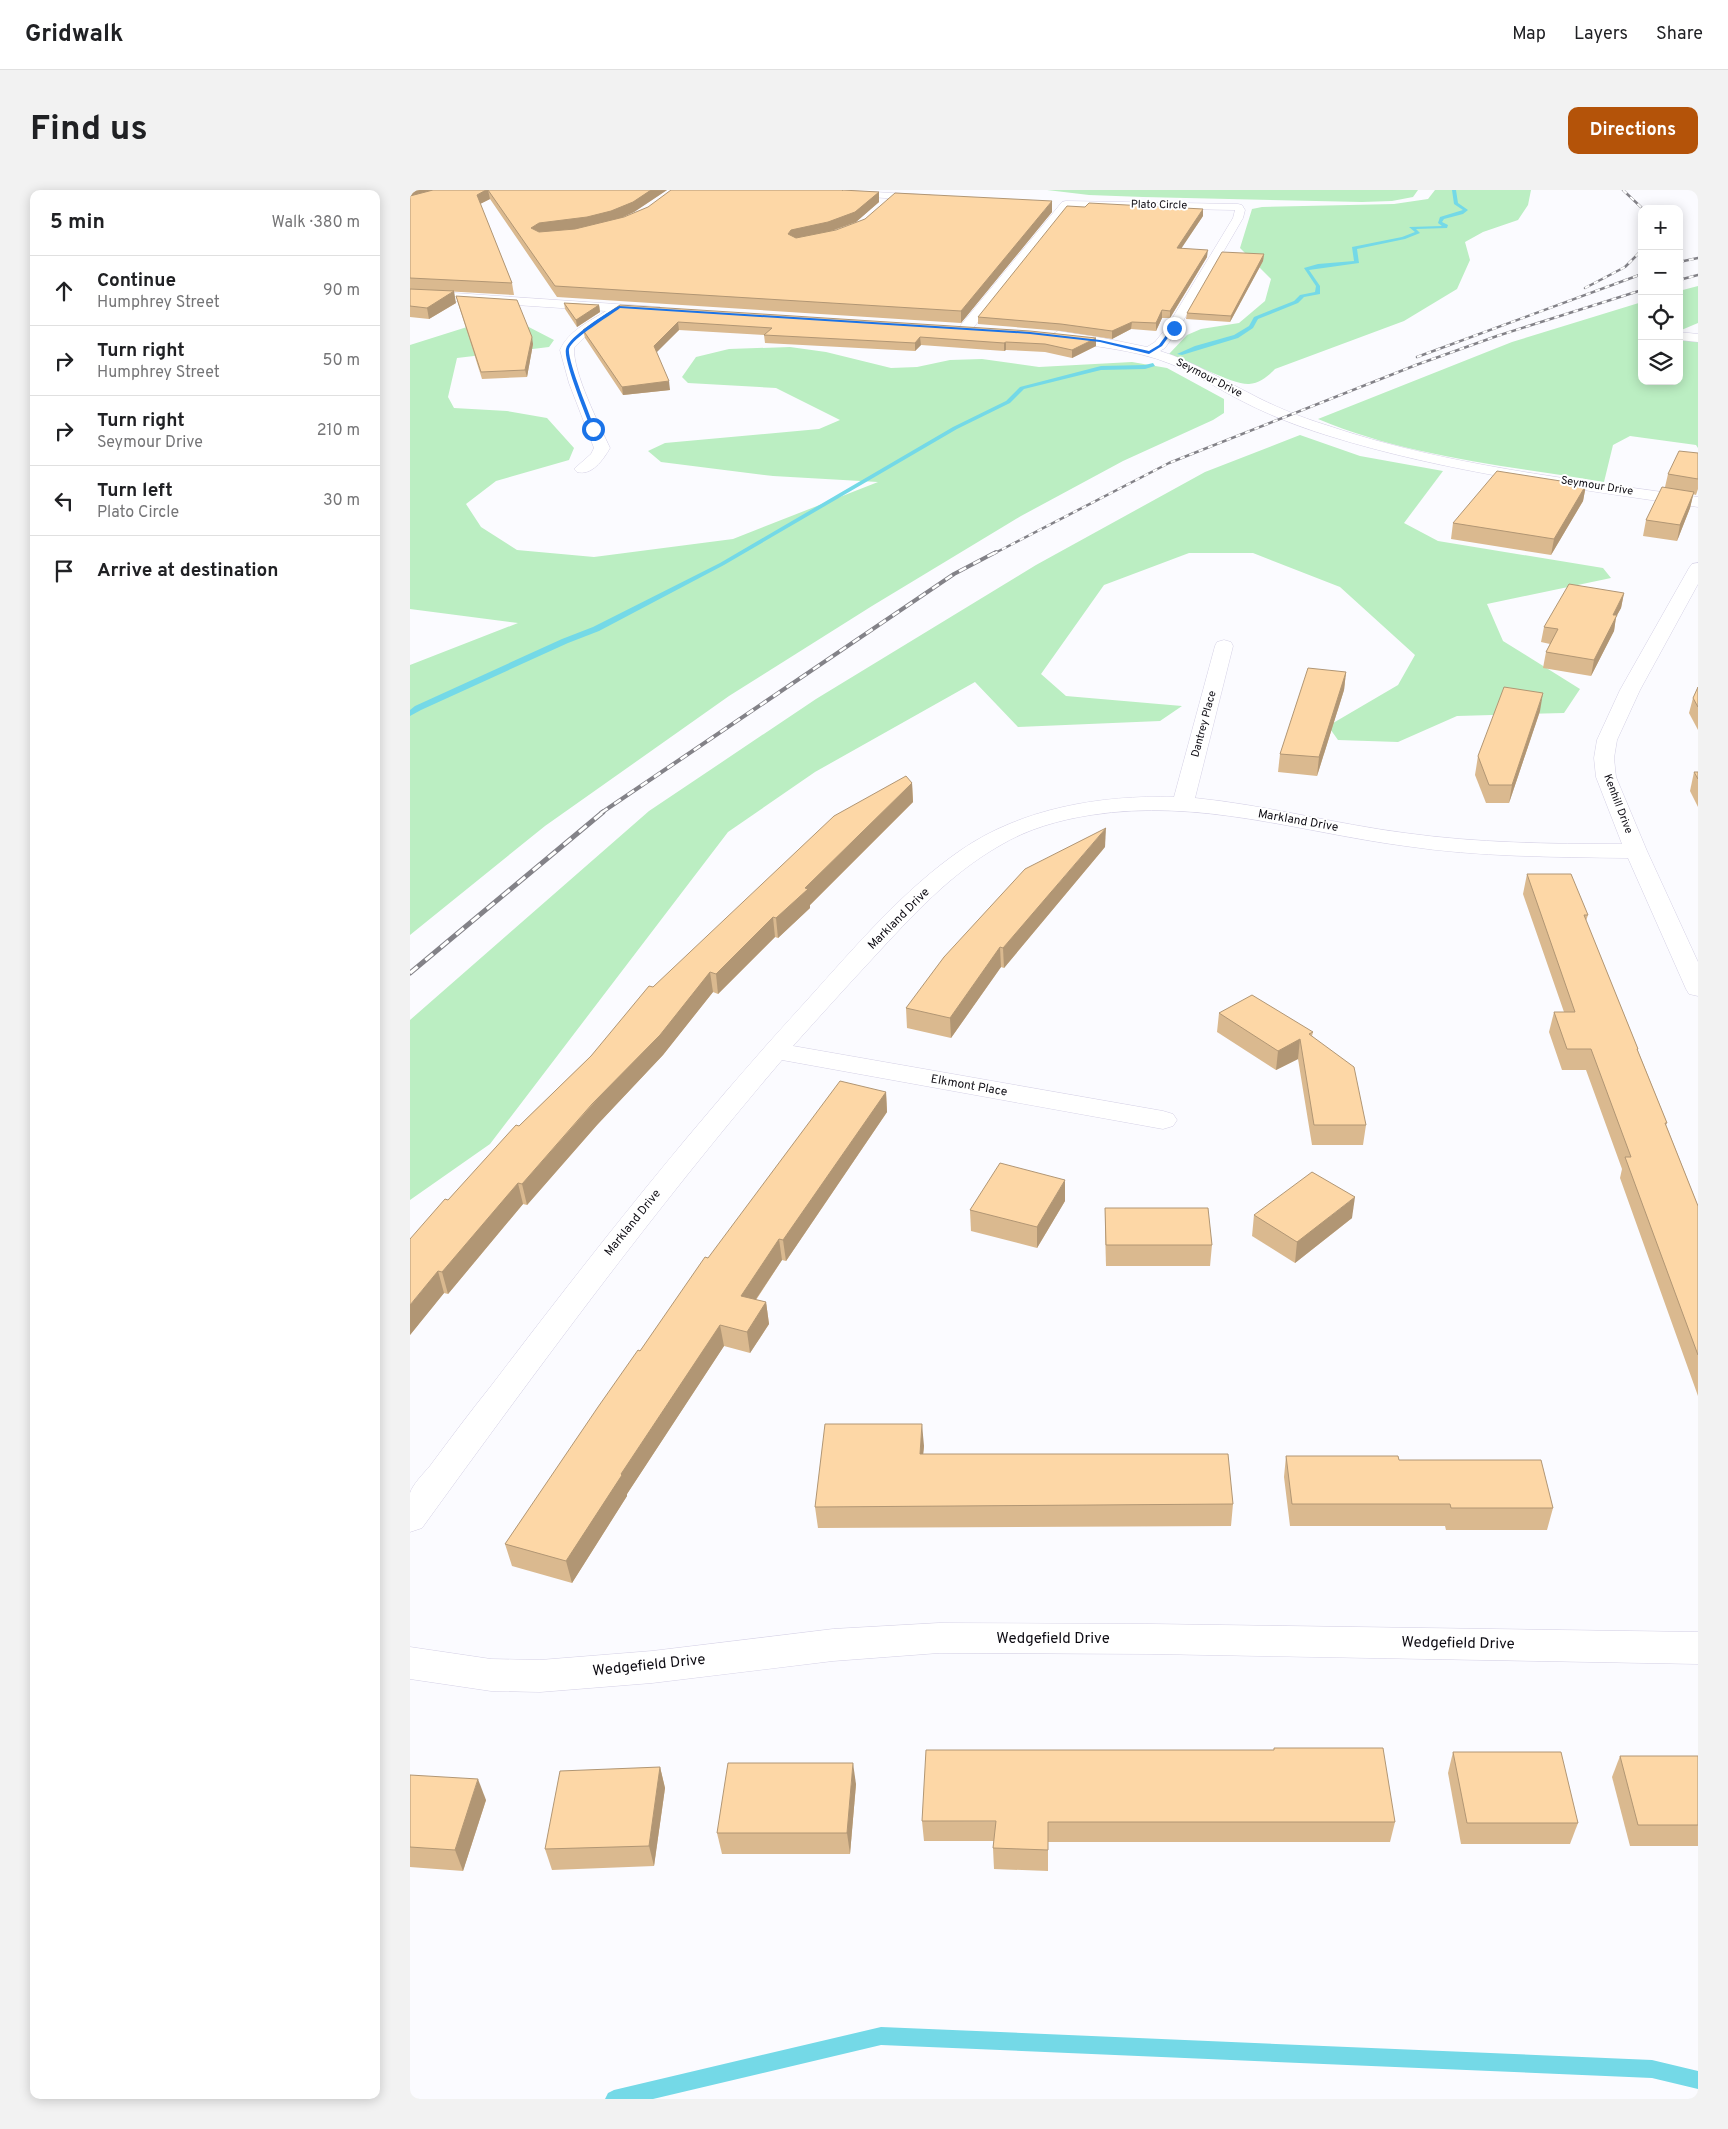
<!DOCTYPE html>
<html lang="en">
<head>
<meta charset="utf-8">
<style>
  :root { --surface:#fff; --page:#f2f2f2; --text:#202124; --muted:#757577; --line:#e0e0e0; --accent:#b45309 }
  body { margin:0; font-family:Overpass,sans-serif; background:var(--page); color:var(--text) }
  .controls { position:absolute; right:15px; top:15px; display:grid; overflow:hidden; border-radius:10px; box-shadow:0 2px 12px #0003 }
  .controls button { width:45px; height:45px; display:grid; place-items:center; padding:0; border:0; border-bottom:1px solid var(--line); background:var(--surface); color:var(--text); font:25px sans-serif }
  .stop { position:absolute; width:15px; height:15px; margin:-11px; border:4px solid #1a73e8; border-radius:50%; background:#fff }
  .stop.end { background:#1a73e8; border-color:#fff; box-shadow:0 1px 5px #0008 }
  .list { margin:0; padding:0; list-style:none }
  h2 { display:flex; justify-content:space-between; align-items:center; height:65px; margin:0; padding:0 20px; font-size:21px }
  h2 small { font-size:16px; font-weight:400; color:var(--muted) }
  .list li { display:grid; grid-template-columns:32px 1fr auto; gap:15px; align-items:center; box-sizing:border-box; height:70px; padding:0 20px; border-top:1px solid var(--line) }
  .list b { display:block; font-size:19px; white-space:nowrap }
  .list p { margin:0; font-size:16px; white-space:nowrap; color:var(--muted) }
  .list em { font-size:16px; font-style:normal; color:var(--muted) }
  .icon { flex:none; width:28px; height:28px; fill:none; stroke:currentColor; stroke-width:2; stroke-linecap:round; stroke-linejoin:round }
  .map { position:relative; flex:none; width:1288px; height:1909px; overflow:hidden; border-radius:10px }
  header { display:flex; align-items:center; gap:30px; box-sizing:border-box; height:70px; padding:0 25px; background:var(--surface); border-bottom:1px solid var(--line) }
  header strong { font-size:24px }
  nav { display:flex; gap:28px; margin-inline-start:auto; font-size:18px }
  .intro { display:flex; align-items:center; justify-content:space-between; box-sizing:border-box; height:120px; padding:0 30px }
  h1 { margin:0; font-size:35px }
  .button { padding:12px 22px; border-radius:10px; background:var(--accent); color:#fff; font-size:18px; font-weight:700 }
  main { display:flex; gap:30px; padding:0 30px }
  aside { flex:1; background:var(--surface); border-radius:10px; box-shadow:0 2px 12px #0003 }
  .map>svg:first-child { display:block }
</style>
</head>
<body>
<header>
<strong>Gridwalk</strong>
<nav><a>Map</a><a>Layers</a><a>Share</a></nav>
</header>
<div class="intro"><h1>Find us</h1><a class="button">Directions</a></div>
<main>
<aside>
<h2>5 min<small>Walk · 380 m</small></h2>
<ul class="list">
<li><svg class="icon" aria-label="ahead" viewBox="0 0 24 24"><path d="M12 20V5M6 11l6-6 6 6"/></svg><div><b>Continue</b><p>Humphrey Street</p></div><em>90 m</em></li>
<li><svg class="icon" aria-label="right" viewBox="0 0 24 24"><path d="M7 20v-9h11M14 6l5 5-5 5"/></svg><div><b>Turn right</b><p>Humphrey Street</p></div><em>50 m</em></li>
<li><svg class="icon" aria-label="right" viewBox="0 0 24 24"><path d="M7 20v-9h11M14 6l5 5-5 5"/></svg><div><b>Turn right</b><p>Seymour Drive</p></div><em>210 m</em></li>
<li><svg class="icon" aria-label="left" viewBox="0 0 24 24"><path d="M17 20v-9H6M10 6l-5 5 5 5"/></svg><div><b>Turn left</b><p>Plato Circle</p></div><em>30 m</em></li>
<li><svg class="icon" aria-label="arrive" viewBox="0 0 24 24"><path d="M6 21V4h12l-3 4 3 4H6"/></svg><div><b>Arrive at destination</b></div></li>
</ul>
</aside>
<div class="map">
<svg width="1288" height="1909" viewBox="0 0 1288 1909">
  <rect width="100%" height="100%" fill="#fbfbff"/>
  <g fill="#bbeec2">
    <polygon points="637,0 1008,0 1003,7 982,11 952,12 733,7 679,5"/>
    <path d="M1025,0h96l-3,15 -10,15 -35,12 -18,10 5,18 -13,29 -53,32 -129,48c-7,7 -15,14 -26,15 -16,1 -62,-24 -80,-30l18,-19 14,-6 38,-6 26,-22 6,-22 -31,-31 12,-39 10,-2 132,-3 34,-5z"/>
    <polygon points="1288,96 1288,133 1269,141 1269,101"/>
    <path d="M1232,112v79h37v-47l19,7v107l-2,-3 -66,-9 -17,9 -9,37c-95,-16 -196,-25 -286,-63l194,-77z"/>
    <polygon points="76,131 111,133 144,150 139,157 47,168 38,207 44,218 97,221 137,228 164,258 159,270 86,291 56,314 71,337 107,360 184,367 323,349 468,292 363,286 251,272 238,261 255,253 409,239 430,230 366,198 278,193 272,187 286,167 319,159 380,157 416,162 481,178 507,177 540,170 572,169 629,177 722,172 757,178 814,209 814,223 803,230 713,271 611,326 462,416 319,506 135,636 0,745 0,475 108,433 0,419 0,155"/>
    <polygon points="890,245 950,266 1033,281 994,333 1028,351 1193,378 1201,388 1077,414 1093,451 1170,499 1154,523 1047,526 988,552 928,550 918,536 988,495 1005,465 930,397 843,363 779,363 694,395 631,484 656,506 772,516 750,531 608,537 565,492 405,582 318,642 80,954 0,1010 0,830 239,621 406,509 626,375 795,282"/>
  </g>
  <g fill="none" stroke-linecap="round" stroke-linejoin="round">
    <g fill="#74d9e7" fill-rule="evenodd">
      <polygon points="1042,0 1046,0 1048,13 1058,20 1053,24 1034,29 1032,32 1038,35 1037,38 1006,39 1010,43 995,49 947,59 949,73 899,80 910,96 910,104 894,107 888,113 848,129 843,138 828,148 772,165 767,164 785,156 824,145 839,136 844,127 884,111 890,105 905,102 906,96 894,78 908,74 944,71 942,57 992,47 1005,42 999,37 1032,36 1028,33 1030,27 1053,20 1044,14"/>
      <polygon points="743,173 745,176 735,179 691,180 614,199 600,213 547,239 314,375 189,441 158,453 11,520 0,526 0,520 5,516 152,449 183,437 310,373 543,237 596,211 610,197 691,176 735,175"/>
      <polygon points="471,1837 1242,1870 1288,1881 1288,1899 1242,1888 471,1855 243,1909 195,1909 198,1903 204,1900"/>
    </g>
    <g stroke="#d4d0e5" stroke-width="1">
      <g id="minor">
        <polygon points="426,0 520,5 525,8 520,11 430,5 426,4"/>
        <path d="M656,11l172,3 4,1 3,5 -2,8 -64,110 -14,20 -5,3c32,10 59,27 89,42 24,13 51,24 77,32 120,41 247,54 372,72v10c-125,-19 -251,-34 -372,-72 -29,-9 -57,-20 -84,-34 -24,-12 -46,-27 -71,-37 -39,-16 -78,-16 -118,-26l-2,-3 7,-4 45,7 44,9 8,-5 12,-15 66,-109 2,-8 -166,-3 -99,125h-10l-1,-3 1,-3 102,-124z"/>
        <path d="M0,100l250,17 2,3 -2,3 -4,1 -36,-3 -35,26 -11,11c-1,25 25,76 36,100 -7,12 -18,28 -33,24l-3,-3 17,-15 3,-6 -25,-65 -9,-33c8,-19 30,-29 46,-39l-196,-13z"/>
        <polygon points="1269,142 1288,144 1288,152 1269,150"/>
        <path d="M1288,373v21l-58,106 -23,50 -3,18 2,19 31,74 51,111v34l-9,-2 -3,-5 -58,-131c-75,-1 -149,-1 -223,-12 -106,-14 -205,-48 -314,-31 -32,5 -64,14 -92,31 -49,28 -87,70 -125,111 -27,29 -54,59 -81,89l370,65 10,3 4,6 -4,6 -10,3 -381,-69c-128,150 -244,308 -360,468l-12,4c0,-10 0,-31 0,-39 3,-9 14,-20 20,-27 20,-27 40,-54 61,-80 101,-133 205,-265 318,-388 47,-52 94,-108 152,-148 61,-42 140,-55 213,-53l41,-151 2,-4 7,-2 7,2 2,4 -38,152c71,7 140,26 210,35 72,10 145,11 217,11l-26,-67 -2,-19 3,-18 23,-50 69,-122 3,-4z"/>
        <polygon points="529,1433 742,1434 1288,1442 1288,1474 742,1464 529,1463 423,1471 242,1493 130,1502 81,1501 0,1489 0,1457 81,1469 130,1470 242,1461 423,1439"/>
      </g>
    </g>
    <use href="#minor" fill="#fff" fill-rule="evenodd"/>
    <g stroke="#838288" stroke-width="2.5">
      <g id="rail-far2">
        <polyline points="1213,0 1233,19"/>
        <polyline points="1269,72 1288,68"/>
        <polyline points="1269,90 1288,85"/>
        <polyline points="1175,98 1215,77 1232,60"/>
        <polyline points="1007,167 1232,84"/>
        <polyline points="583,364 759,273 1006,175 1087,146 1232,100"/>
      </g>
    </g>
    <g stroke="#838288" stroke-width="4">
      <polyline id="rail-far1" points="191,623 544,384 586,362"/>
    </g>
    <g stroke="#838288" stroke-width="5">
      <polyline id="rail" points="0,783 193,622"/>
    </g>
    <use href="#rail-far2" stroke="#fff" stroke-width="2" stroke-dasharray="5" stroke-linecap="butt"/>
    <use href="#rail-far1" stroke="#fff" stroke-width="2.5" stroke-dasharray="8" stroke-linecap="butt"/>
    <use href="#rail" stroke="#fff" stroke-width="3" stroke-dasharray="10" stroke-linecap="butt"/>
  </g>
  <g fill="#dab98f">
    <polygon points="0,0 257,0 224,22 211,28 436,1 469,12 446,32 422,41 642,22 551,133 147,107 80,9 70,14 102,93 104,105 33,101 46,113 19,129 0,127"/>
    <polygon points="793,26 771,58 797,67 760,128 752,128 746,141 721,139 702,149 651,141 568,134 568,127"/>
    <polygon points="854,64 853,71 820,132 776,129 777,123"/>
    <polygon points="46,106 123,154 117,187 72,189 48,113"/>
    <polygon points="154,113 189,115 190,122 167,137 155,119"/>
    <polygon points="210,115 686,156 662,168 635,162 596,160 594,161 511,155 505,161 355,153 354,145 269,140 246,162 260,200 213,205 175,148 173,140"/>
    <polygon points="1288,263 1288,299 1286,305 1283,304 1280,318 1267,351 1233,346 1236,330 1255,297 1258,284"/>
    <polygon points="1176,295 1173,311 1141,365 1041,349 1043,333"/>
    <polygon points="1214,403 1211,418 1206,427 1204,441 1181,486 1133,478 1136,462 1140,454 1131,452 1134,437"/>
    <polygon points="936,482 934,500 907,586 868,582 870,564"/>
    <polygon points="1288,497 1288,540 1279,523 1283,508"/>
    <polygon points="1130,521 1099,613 1076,613 1065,585 1068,566"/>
    <polygon points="1284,582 1288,582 1288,617 1280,601"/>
    <polygon points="502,593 503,612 400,715 400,718 368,748 365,747 308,804 303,802 253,865 187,935 117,1015 113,1014 38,1104 34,1103 0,1145 38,1010 109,936 181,866 243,797"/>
    <polygon points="695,657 594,778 591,777 541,848 497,838 496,818"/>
    <polygon points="1117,684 1178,725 1176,731 1228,859 1228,861 1257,933 1256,935 1288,1016 1288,1206 1210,988 1212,979 1176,880 1152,880 1139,842 1144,822 1154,822 1113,704"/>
    <polygon points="809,823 903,842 902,846 956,935 953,955 902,955 888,869 866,880 807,842"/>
    <polygon points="476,902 477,922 376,1071 372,1070 346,1110 356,1112 359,1134 340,1163 314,1156 217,1304 217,1306 162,1393 102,1376 95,1354 230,1161 298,1068"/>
    <polygon points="655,1011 627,1058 561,1041 560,1020"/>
    <polygon points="695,1018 802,1055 800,1076 696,1076 695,1039"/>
    <polygon points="844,1025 942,1028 885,1073 842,1046"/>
    <polygon points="514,1256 513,1264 823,1314 821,1336 408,1338 405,1317"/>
    <polygon points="876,1266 989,1270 1143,1318 1137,1340 1036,1340 1035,1336 880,1336 874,1287"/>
    <polygon points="1043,1562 1168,1633 1160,1654 1051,1654 1038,1583"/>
    <polygon points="1210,1566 1288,1566 1288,1656 1220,1656 1202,1587"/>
    <polygon points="250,1577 255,1598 244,1676 142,1680 135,1659"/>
    <polygon points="0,1585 76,1610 53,1681 0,1677"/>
    <polygon points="446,1594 440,1664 312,1664 307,1643"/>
    <polygon points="512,1631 985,1632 980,1652 638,1652 638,1681 584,1679 583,1658 584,1651 514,1651"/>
  </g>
  <g fill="#b19674">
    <polygon points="0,0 24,0 0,7"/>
    <polygon points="76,0 78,0 80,9 68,15 67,5"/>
    <polygon points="241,0 257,0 224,22 202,32 179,38 131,43 121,38 129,33"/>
    <polygon points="469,2 469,12 446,32 418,42 382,51 378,44 381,40"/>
    <polygon points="642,11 642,22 551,133 551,121"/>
    <polygon points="793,19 793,26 767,65 767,58"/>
    <polygon points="798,60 797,67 760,128 760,121"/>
    <polygon points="854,64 853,71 820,132 821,126"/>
    <polygon points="44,101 46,113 19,129 17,118"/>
    <polygon points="189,115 190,122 167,137 166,130"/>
    <polygon points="752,120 752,128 746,141 746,133"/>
    <polygon points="268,132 269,140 245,164 244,156"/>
    <polygon points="722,132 721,139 702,149 702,141"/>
    <polygon points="122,147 123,154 117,187 115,180"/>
    <polygon points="510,147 511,155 505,161 505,153"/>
    <polygon points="686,148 686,156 662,168 662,160"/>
    <polygon points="596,152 596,160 594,161 594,153"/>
    <polygon points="259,191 260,200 213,205 212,197"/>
    <polygon points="1176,295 1173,311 1141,365 1144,349"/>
    <polygon points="1284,302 1280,318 1267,351 1270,335"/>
    <polygon points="1214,403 1211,418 1206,427 1204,441 1181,486 1184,470 1203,425"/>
    <polygon points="936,482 934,500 907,586 909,567"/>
    <polygon points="1133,503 1130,521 1099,613 1102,595"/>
    <polygon points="502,593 503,612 400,715 400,718 368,748 366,728 395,698"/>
    <polygon points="696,638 695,657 594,778 593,758"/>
    <polygon points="363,727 365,747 308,804 306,784"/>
    <polygon points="590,757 591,777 541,848 540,828"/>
    <polygon points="300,782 303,802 253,865 187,935 117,1015 112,994"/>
    <polygon points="890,849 888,869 866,880 868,861"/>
    <polygon points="476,902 477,922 376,1071 373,1050"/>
    <polygon points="655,990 655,1011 627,1058 627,1037"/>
    <polygon points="108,993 113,1014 38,1104 32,1082"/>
    <polygon points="945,1007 942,1028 885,1073 887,1052"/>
    <polygon points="369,1049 372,1070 334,1127 331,1106"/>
    <polygon points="28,1081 34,1103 0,1145 0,1115"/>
    <polygon points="356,1112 359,1134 340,1163 337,1142"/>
    <polygon points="310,1135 314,1156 217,1304 217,1306 162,1393 156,1371 211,1284"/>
    <polygon points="512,1234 514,1256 511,1286 510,1264"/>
    <polygon points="443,1573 446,1594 440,1664 437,1643"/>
    <polygon points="250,1577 255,1598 244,1676 239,1656"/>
    <polygon points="68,1589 76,1610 53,1681 45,1660"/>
  </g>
  <g fill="#fdd7a6" stroke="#b19674">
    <polygon points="23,0 76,0 67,5 102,93 0,88 0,6"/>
    <polygon points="78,0 241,0 223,12 201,21 177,27 129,33 121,38 129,42 165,39 214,27 238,17 261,0 433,0 432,0 469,2 445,22 418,32 381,40 378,44 386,48 426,40 455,29 485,3 642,11 551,121 145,96"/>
    <polygon points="679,13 793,19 767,58 798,60 760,121 752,120 746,133 722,132 702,141 651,134 568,127 657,16 675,17"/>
    <polygon points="812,62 854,64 821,126 777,123"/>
    <polygon points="0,99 44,101 17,118 0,116"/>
    <polygon points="46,106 107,110 122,147 115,180 71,182"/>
    <polygon points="154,113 189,115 166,130"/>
    <polygon points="210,115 620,141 686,148 662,160 635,154 596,152 594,153 510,147 505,153 354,145 362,138 268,132 244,156 259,191 212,197 173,140"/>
    <polygon points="1269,261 1288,263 1288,289 1258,284"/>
    <polygon points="1087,281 1176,295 1144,349 1043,333"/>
    <polygon points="1252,297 1284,302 1270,335 1236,330"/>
    <polygon points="1159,394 1214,403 1203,425 1207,425 1184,470 1136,462 1148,439 1134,437"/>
    <polygon points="898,478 936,482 909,567 870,564"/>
    <polygon points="1094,497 1133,503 1102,595 1079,595 1068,566"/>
    <polygon points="1288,497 1288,517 1283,508"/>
    <polygon points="1284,582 1288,582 1288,589"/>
    <polygon points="496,586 502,593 395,698 398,699 366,728 363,727 306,784 300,782 250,845 182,914 112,994 108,993 32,1082 28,1081 0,1115 0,1049 35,1009 38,1010 106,935 109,936 181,866 239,796 243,797 424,626"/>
    <polygon points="696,638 593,758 590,757 540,828 496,818 534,767 615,679"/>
    <polygon points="1117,684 1161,684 1178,725 1174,725 1228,859 1227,859 1257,933 1255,933 1288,1016 1288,1165 1215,967 1221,967 1181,859 1157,859 1144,822 1165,822"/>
    <polygon points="842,805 903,842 899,844 944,877 956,935 904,935 890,849 868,861 809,823"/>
    <polygon points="430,891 476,902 373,1050 369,1049 331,1106 356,1112 337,1142 310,1135 211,1284 212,1285 156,1371 95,1354 188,1217 228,1160 230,1161 295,1067 298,1068"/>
    <polygon points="590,973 655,990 627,1037 560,1020"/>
    <polygon points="902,982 945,1007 887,1052 844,1025"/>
    <polygon points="695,1018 798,1018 802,1055 696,1055"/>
    <polygon points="415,1234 512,1234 510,1264 818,1264 823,1314 405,1317"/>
    <polygon points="876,1266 988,1266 989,1270 1131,1270 1143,1318 1041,1318 1040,1314 882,1314"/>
    <polygon points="864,1558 973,1558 985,1632 638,1632 638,1660 583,1658 586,1631 512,1631 516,1560 864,1560"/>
    <polygon points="1043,1562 1151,1562 1168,1633 1057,1633"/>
    <polygon points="1210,1566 1288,1566 1288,1635 1228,1635"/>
    <polygon points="318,1573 443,1573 437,1643 307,1643"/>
    <polygon points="250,1577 239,1656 135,1659 150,1581"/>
    <polygon points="0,1585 68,1589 45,1660 0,1657"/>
  </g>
  <path fill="#1a73e8" d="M209,116l411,26 70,8 49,11 10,-6 13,-18 3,1 -13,18 -13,8 -49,-12 -70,-8 -410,-26c-10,8 -48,30 -51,41 -2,11 21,66 26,80l-2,1 -2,-1c-5,-14 -28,-69 -25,-80 2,-12 42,-37 53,-43z"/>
  <g text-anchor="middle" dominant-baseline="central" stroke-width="4" stroke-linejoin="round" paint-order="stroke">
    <g font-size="11" fill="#0d0b12" stroke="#fff">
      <text transform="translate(749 15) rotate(1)">Plato Circle</text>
      <text transform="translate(799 188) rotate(27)">Seymour Drive</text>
      <text transform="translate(1187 296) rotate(9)">Seymour Drive</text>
      <text transform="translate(794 534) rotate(-75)">Dantrey Place</text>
      <text transform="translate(1208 614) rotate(69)">Kenhill Drive</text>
    </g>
    <g font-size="12" fill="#0d0b12" stroke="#fff">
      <text transform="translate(888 631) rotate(10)">Markland Drive</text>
      <text transform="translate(489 729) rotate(-45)">Markland Drive</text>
      <text transform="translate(559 896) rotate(10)">Elkmont Place</text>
      <text transform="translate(223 1033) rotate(-51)">Markland Drive</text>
    </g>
    <g font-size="15" fill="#0d0b12" stroke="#fff">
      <text x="643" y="1449">Wedgefield Drive</text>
      <text transform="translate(1048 1454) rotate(1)">Wedgefield Drive</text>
      <text transform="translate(239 1476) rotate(-6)">Wedgefield Drive</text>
    </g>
  </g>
</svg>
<div class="controls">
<button>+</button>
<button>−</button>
<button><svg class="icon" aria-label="locate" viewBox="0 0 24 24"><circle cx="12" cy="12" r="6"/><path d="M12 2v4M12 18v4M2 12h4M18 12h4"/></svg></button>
<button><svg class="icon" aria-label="layers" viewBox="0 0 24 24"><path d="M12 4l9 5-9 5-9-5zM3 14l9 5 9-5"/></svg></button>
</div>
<div class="stop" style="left:183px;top:239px"></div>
<div class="stop end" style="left:764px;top:138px"></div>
</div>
</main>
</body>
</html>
